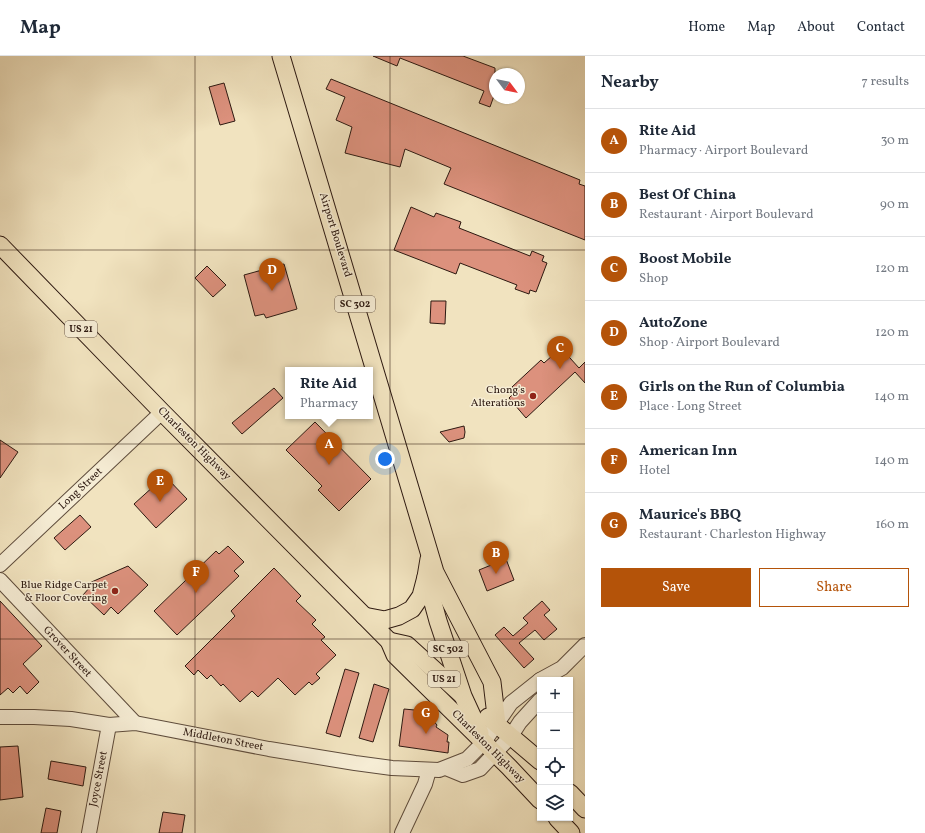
<!DOCTYPE html>
<html lang="en">
<head>
<meta charset="utf-8">
<style>
  :root { --surface:#fff; --page:#f6f6f7; --text:#1f2937; --muted:#747a83; --line:#e0e1e3; --accent:#b45309 }
  body { margin:0; font-family:Vollkorn,serif; background:var(--page); color:var(--text) }
  .controls { position:absolute; right:12px; bottom:12px; display:grid; overflow:hidden; border-radius:0px; box-shadow:0 1px 3px #0004 }
  .controls button { width:36px; height:36px; display:grid; place-items:center; padding:0; border:0; border-bottom:1px solid var(--line); background:var(--surface); color:var(--text); font:20px sans-serif }
  .compass { position:absolute; left:489px; top:12px; width:36px; height:36px; border-radius:50%; background:var(--surface); box-shadow:0 1px 3px #0004; rotate:122deg }
  .you { position:absolute; left:385px; top:403px; width:14px; height:14px; margin:-10px; border:3px solid #fff; border-radius:50%; background:#1a73e8; box-shadow:0 0 0 6px #1a73e833 }
  .badge { display:grid; place-items:center; width:26px; height:26px; border-radius:50%; background:var(--accent); color:#fff; font-size:13px; font-weight:700 }
  .pin { position:absolute; translate:-50% -33px; filter:drop-shadow(0 1px 2px #0008) }
  .pin::after { content:''; position:absolute; top:21px; width:14px; height:12px; background:inherit; clip-path:polygon(0 0,100% 0,50% 100%) }
  .popup { position:absolute; left:285px; top:311px; width:88px; height:52px; box-sizing:border-box; display:grid; place-content:center; border-radius:0px; background:var(--surface); filter:drop-shadow(0 1px 3px #0005); font-size:13px; white-space:nowrap; color:var(--muted) }
  .popup b { font-size:15px; color:var(--text) }
  .popup::after { content:''; position:absolute; left:50%; top:100%; margin-left:-8px; border:8px solid transparent; border-top-color:var(--surface) }
  .list { margin:0; padding:0; list-style:none }
  h2 { display:flex; justify-content:space-between; align-items:center; height:52px; margin:0; padding:0 16px; font-size:17px }
  h2 small { font-size:13px; font-weight:400; color:var(--muted) }
  .list li { display:grid; grid-template-columns:26px 1fr auto; gap:12px; align-items:center; box-sizing:border-box; height:64px; padding:0 16px; border-top:1px solid var(--line) }
  .list b { display:block; font-size:15px; white-space:nowrap }
  .list p { margin:0; font-size:13px; white-space:nowrap; color:var(--muted) }
  .list em { font-size:13px; font-style:normal; color:var(--muted) }
  .actions { display:flex; gap:8px; padding:12px 16px }
  .actions a { flex:1; padding:9px 0; border:1px solid var(--accent); border-radius:0px; text-align:center; font-size:14px; color:var(--accent) }
  .actions .main { background:var(--accent); color:#fff }
  .icon { flex:none; width:22px; height:22px; fill:none; stroke:currentColor; stroke-width:2; stroke-linecap:round; stroke-linejoin:round }
  .map { position:relative; flex:none; width:585px; height:777px; overflow:hidden }
  header { display:flex; align-items:center; gap:24px; box-sizing:border-box; height:56px; padding:0 20px; background:var(--surface); border-bottom:1px solid var(--line) }
  header strong { font-size:19px }
  nav { display:flex; gap:22px; margin-inline-start:auto; font-size:14px }
  main { display:flex }
  aside { flex:1; background:var(--surface) }
  .map>svg:first-child { display:block }
</style>
</head>
<body>
<header>
<strong>Map</strong>
<nav><a>Home</a><a>Map</a><a>About</a><a>Contact</a></nav>
</header>
<main>
<div class="map">
<svg width="585" height="777" viewBox="0 0 585 777">
  <rect width="100%" height="100%" fill="#f1e3bf"/>
  <filter id="stains"><feTurbulence type="fractalNoise" baseFrequency=".005" numOctaves="4"/><feColorMatrix values="0 0 0 0 .2 0 0 0 0 .09 0 0 0 0 .02 0 0 0 .5 -.17"/></filter>
  <radialGradient id="worn" r=".72"><stop offset=".6" stop-color="#630" stop-opacity="0"/><stop offset="1" stop-color="#630" stop-opacity=".3"/></radialGradient>
  <g fill="#dc917d" stroke="#2d1911">
    <polygon points="373,0 463,0 495,12 495,37 490,51 479,47 484,35 400,2 397,10"/>
    <polygon points="331,23 580,124 579,128 585,130 585,184 444,128 451,112 405,93 400,111 345,97 352,71 336,64 345,41 326,33"/>
    <polygon points="224,27 235,65 220,69 209,31"/>
    <polygon points="411,151 434,161 436,157 461,166 459,172 530,200 532,195 544,200 542,205 547,207 536,236 530,234 529,238 515,233 517,229 460,207 456,218 394,194"/>
    <polygon points="284,208 297,253 266,262 264,258 255,260 244,219"/>
    <polygon points="207,210 226,229 213,241 195,222"/>
    <polygon points="431,245 446,245 445,268 430,267"/>
    <polygon points="561,292 579,312 585,306 585,327 575,316 526,362 509,342 516,335 512,331 541,304 544,307"/>
    <polygon points="274,332 283,342 242,378 232,367"/>
    <polygon points="315,366 371,423 339,455 318,434 322,430 286,394"/>
    <polygon points="464,370 465,376 464,382 449,386 440,376"/>
    <polygon points="0,384 18,396 0,422"/>
    <polygon points="165,420 187,443 156,472 134,448"/>
    <polygon points="80,459 91,471 65,494 54,482"/>
    <polygon points="228,490 244,506 234,515 239,520 177,579 154,555 216,495 219,498"/>
    <polygon points="506,503 514,524 487,535 479,514"/>
    <polygon points="128,510 148,529 118,558 111,551 104,559 83,539 90,531 87,528"/>
    <polygon points="274,512 301,540 296,545 316,564 312,568 325,581 321,584 336,599 316,618 320,622 312,629 309,626 295,639 278,622 258,641 252,635 240,646 223,628 221,630 211,619 207,623 198,614 194,619 185,610 235,560 231,555"/>
    <polygon points="0,545 42,590 23,608 39,626 27,638 20,630 13,637 8,632 0,639"/>
    <polygon points="542,545 550,554 544,559 557,573 544,584 535,574 519,587 534,603 524,612 495,579 504,571 513,580 528,567 523,562"/>
    <polygon points="345,613 359,617 340,681 326,677"/>
    <polygon points="374,628 389,633 373,686 359,682"/>
    <polygon points="404,653 425,655 437,669 436,671 448,679 447,686 449,686 448,697 399,690"/>
    <polygon points="18,690 23,741 0,744 0,691"/>
    <polygon points="51,705 86,711 83,730 48,723"/>
    <polygon points="46,752 61,755 57,777 41,777"/>
    <polygon points="163,756 185,759 182,777 159,777"/>
  </g>
  <g fill="none" stroke-linecap="round" stroke-linejoin="round">
    <g stroke="#5e4c3c" stroke-width="16">
      <g id="minor">
        <polyline points="0,509 162,356"/>
        <polyline points="0,524 135,667"/>
        <polyline points="540,624 562,612 585,589"/>
        <polyline points="0,661 34,661 71,663 109,669 135,667 269,693 355,707 392,712 439,714 467,703 484,686 511,647 540,624"/>
        <polyline points="446,712 463,719 480,713 511,680 520,666 540,644"/>
        <polyline points="89,777 109,669"/>
        <polyline points="402,777 425,728 429,714"/>
      </g>
    </g>
    <g stroke="#2d1911" stroke-width="19">
      <g id="major">
        <polyline points="281,0 435,516 492,626 497,668"/>
        <polyline points="0,189 162,356 389,585 395,599 509,711 540,744"/>
        <polyline points="429,503 426,521 438,565 463,640 480,677"/>
        <polyline points="364,560 385,564 399,560 412,553 421,540 426,521"/>
        <polyline points="389,585 407,589 462,639"/>
        <polyline points="488,661 540,705"/>
        <polyline points="570,737 585,753"/>
        <polyline points="557,762 571,777"/>
      </g>
    </g>
    <use href="#minor" stroke="#f6edd5" stroke-width="14"/>
    <use href="#major" stroke="#f1e3bf" stroke-width="17"/>
  </g>
  <path fill="none" stroke="#2d1911" stroke-width="1" stroke-opacity="0.55" d="M195,0v777M390,0v777M0,194h585M0,388h585M0,583h585"/>
  <g fill="#8f2418" stroke="#f6edd5" stroke-width="1.5">
    <circle cx="533" cy="340" r="4"/>
    <circle cx="115" cy="535" r="4"/>
  </g>
  <g text-anchor="middle" dominant-baseline="central" stroke-width="3" stroke-linejoin="round" paint-order="stroke">
    <g fill="#f6edd5" stroke="#69594c" stroke-width="1">
      <rect x="335" y="240" width="40" height="16" rx="3"/>
      <rect x="65" y="265" width="32" height="16" rx="3"/>
      <rect x="428" y="585" width="40" height="16" rx="3"/>
      <rect x="428" y="615" width="32" height="16" rx="3"/>
    </g>
    <g font-size="10" font-weight="bold" fill="#2d1911">
      <text x="355" y="248">SC 302</text>
      <text x="81" y="273">US 21</text>
      <text x="448" y="593">SC 302</text>
      <text x="444" y="623">US 21</text>
    </g>
    <g font-size="11" fill="#2d1911" stroke="#f6edd5">
      <text transform="translate(335 179) rotate(73)">Airport Boulevard</text>
      <text transform="translate(194 388) rotate(45)">Charleston Highway</text>
      <text transform="translate(81 433) rotate(-43)">Long Street</text>
      <text transform="translate(67 596) rotate(47)">Grover Street</text>
      <text transform="translate(223 684) rotate(11)">Middleton Street</text>
      <text transform="translate(488 691) rotate(45)">Charleston Highway</text>
      <text transform="translate(99 723) rotate(-79)">Joyce Street</text>
    </g>
    <g font-size="11" fill="#2d1911" stroke="#f6edd5" text-anchor="end">
      <text x="525" y="334">Chong's<tspan x="525" dy="13">Alterations</tspan></text>
      <text x="107" y="529">Blue Ridge Carpet<tspan x="107" dy="13">&amp; Floor Covering</tspan></text>
    </g>
  </g>
  <rect width="100%" height="100%" filter="url(#stains)"/>
  <rect width="100%" height="100%" fill="url(#worn)"/>
</svg>
<div class="controls">
<button>+</button>
<button>−</button>
<button><svg class="icon" aria-label="locate" viewBox="0 0 24 24"><circle cx="12" cy="12" r="6"/><path d="M12 2v4M12 18v4M2 12h4M18 12h4"/></svg></button>
<button><svg class="icon" aria-label="layers" viewBox="0 0 24 24"><path d="M12 4l9 5-9 5-9-5zM3 14l9 5 9-5"/></svg></button>
</div>
<svg class="compass" viewBox="-18 -18 36 36"><path d="M0-13l5 13h-10z" fill="#e53935"/><path d="M0 13l5-13h-10z" fill="#747a83"/></svg>
<div class="you"></div>
<div class="pin badge" style="left:329px;top:409px">A</div>
<div class="popup"><b>Rite Aid</b>Pharmacy</div>
<div class="pin badge" style="left:496px;top:518px">B</div>
<div class="pin badge" style="left:560px;top:313px">C</div>
<div class="pin badge" style="left:272px;top:235px">D</div>
<div class="pin badge" style="left:160px;top:446px">E</div>
<div class="pin badge" style="left:196px;top:537px">F</div>
<div class="pin badge" style="left:426px;top:678px">G</div>
</div>
<aside>
<h2>Nearby<small>7 results</small></h2>
<ul class="list">
<li><span class="badge">A</span><div><b>Rite Aid</b><p>Pharmacy · Airport Boulevard</p></div><em>30 m</em></li>
<li><span class="badge">B</span><div><b>Best Of China</b><p>Restaurant · Airport Boulevard</p></div><em>90 m</em></li>
<li><span class="badge">C</span><div><b>Boost Mobile</b><p>Shop</p></div><em>120 m</em></li>
<li><span class="badge">D</span><div><b>AutoZone</b><p>Shop · Airport Boulevard</p></div><em>120 m</em></li>
<li><span class="badge">E</span><div><b>Girls on the Run of Columbia</b><p>Place · Long Street</p></div><em>140 m</em></li>
<li><span class="badge">F</span><div><b>American Inn</b><p>Hotel</p></div><em>140 m</em></li>
<li><span class="badge">G</span><div><b>Maurice's BBQ</b><p>Restaurant · Charleston Highway</p></div><em>160 m</em></li>
</ul>
<div class="actions"><a class="main">Save</a><a>Share</a></div>
</aside>
</main>
</body>
</html>
